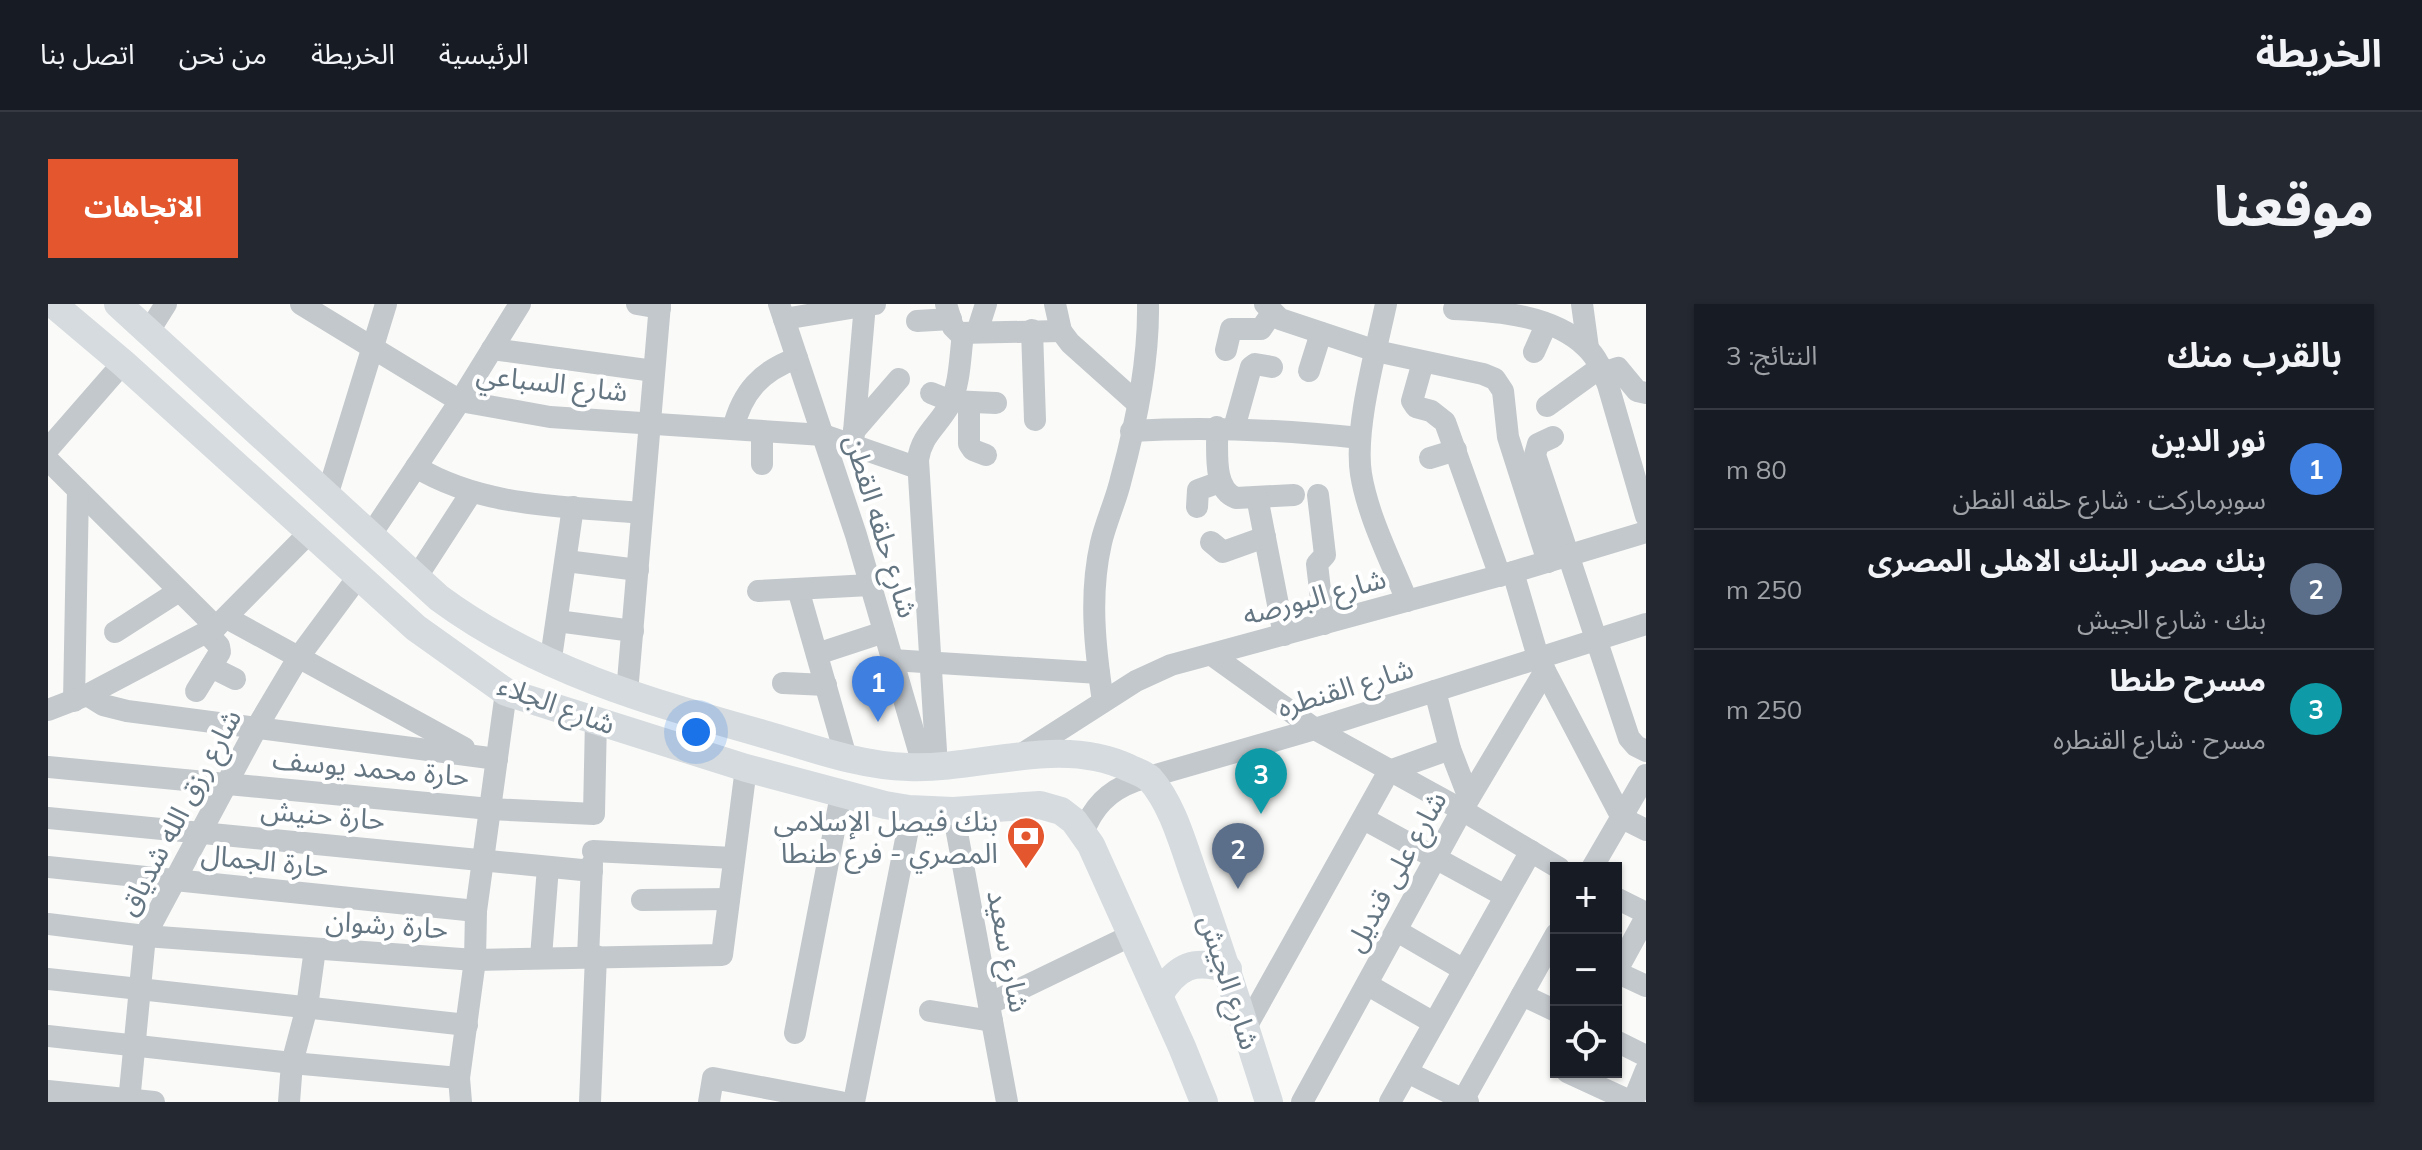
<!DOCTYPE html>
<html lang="ar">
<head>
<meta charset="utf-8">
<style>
  :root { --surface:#171b24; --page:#242831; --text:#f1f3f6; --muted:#9ea1a6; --line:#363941; --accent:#e4572e }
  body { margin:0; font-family:Mulish,"Noto Sans Arabic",sans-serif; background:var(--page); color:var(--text); direction:rtl }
  .controls { position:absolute; right:24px; bottom:24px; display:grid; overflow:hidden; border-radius:0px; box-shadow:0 2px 6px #0004 }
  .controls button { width:72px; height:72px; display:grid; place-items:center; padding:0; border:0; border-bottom:2px solid var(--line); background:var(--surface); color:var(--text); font:40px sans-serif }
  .you { position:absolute; left:648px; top:428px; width:28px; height:28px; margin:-20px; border:6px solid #fff; border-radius:50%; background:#1a73e8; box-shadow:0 0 0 12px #1a73e833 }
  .badge { display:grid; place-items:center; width:52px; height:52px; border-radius:50%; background:var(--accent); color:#fff; font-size:26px; font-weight:700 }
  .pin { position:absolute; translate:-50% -66px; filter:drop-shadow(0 2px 4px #0008) }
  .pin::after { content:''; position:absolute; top:42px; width:28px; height:24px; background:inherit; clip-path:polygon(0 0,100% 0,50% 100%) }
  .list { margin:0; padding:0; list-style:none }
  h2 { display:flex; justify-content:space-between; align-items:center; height:104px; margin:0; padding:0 32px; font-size:34px }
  h2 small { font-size:26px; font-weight:400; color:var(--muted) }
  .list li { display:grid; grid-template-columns:52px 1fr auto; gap:24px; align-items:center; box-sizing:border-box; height:120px; padding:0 32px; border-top:2px solid var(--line) }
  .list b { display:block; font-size:30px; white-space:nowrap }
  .list p { margin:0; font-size:26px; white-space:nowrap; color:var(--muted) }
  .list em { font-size:26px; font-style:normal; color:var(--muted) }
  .icon { flex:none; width:44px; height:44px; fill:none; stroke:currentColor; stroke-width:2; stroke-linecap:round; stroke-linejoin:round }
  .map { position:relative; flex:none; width:1598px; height:798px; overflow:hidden; direction:ltr; border-radius:0px }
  header { display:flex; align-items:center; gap:48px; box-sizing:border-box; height:112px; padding:0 40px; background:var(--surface); border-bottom:2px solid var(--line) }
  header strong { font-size:38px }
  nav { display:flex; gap:44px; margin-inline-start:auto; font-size:28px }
  .intro { display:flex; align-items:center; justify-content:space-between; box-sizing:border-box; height:192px; padding:0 48px }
  h1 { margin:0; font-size:56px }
  .button { padding:20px 36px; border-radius:0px; background:var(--accent); color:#fff; font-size:28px; font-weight:700 }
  main { display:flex; gap:48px; padding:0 48px }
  aside { flex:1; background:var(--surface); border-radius:0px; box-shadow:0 2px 6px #0004 }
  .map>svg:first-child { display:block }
</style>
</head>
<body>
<header>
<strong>الخريطة</strong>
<nav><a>الرئيسية</a><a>الخريطة</a><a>من نحن</a><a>اتصل بنا</a></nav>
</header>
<div class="intro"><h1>موقعنا</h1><a class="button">الاتجاهات</a></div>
<main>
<aside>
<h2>بالقرب منك<small>النتائج: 3</small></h2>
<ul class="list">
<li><span class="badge" style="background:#3f7fe0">1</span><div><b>نور الدين</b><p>سوبرماركت · شارع حلقه القطن</p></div><em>80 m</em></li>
<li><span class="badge" style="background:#5c6f8a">2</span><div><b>بنك مصر البنك الاهلى المصرى</b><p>بنك · شارع الجيش</p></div><em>250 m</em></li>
<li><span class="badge" style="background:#0f9aa8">3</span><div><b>مسرح طنطا</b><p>مسرح · شارع القنطره</p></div><em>250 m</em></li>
</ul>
</aside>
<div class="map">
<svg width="1598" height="798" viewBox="0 0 1598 798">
  <rect width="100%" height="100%" fill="#fafaf8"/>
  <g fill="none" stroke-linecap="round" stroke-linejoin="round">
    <g stroke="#c3c8cc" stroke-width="22">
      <polyline points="253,0 412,97 502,113 775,131 870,164"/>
      <polyline points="589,0 612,4"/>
      <polyline points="731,0 808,231 876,464"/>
      <polyline points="898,0 905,23 911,29 1013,27"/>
      <polyline points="1007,0 1013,27 1022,39 1089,99"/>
      <polyline points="1217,0 1232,15 1328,47 1435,70 1447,75 1455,87 1460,133 1500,258"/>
      <path d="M1338,0c-10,47 -32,124 -25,170 7,43 30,87 46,127"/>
      <polyline points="1534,0 1540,44"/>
      <path d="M1406,5c43,2 99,6 132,38 11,10 17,25 22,38l38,131"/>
      <polyline points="736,15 827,0"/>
      <polyline points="869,17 903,15"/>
      <polyline points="984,26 987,116"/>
      <polyline points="101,27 118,0"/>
      <polyline points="929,28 938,0"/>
      <polyline points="444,45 606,67"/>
      <polyline points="1178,46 1183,25 1213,25 1224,9"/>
      <polyline points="1486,48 1498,21"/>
      <polyline points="1375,58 1364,97 1368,103 1383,107 1397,118 1452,272"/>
      <polyline points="1261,67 1273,29"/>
      <polyline points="1555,69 1570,64 1589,87 1598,89"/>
      <polyline points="883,89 903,97 948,99"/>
      <polyline points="921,99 921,140 925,146 938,151"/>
      <polyline points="1499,102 1553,63"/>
      <path d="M1169,123c1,23 -5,62 19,71l58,-3"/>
      <polyline points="1186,124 1203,63 1207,60 1224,63"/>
      <path d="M685,125c9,-37 28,-58 64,-71"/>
      <polyline points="806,127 851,75"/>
      <path d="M1083,127c77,-5 152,-1 229,7"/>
      <polyline points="1505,133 1490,140 1487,151 1581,434 1588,442 1598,447"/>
      <polyline points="805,139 817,0"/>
      <polyline points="0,145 75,59"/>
      <polyline points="1382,154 1408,146"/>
      <polyline points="0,156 168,323"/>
      <polyline points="714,160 714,127"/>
      <path d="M368,163c68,41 149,39 226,46"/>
      <polyline points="1270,191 1277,251 1269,260 1276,320"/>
      <polyline points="279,192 338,0"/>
      <polyline points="1209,193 1236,331"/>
      <polyline points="1149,203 1150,186 1172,178"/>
      <polyline points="322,232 412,97 472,0"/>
      <polyline points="1163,238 1175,248 1217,233"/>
      <polyline points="518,257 590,266"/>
      <polyline points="1465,268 1490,353 1497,367 1574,514 1598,526"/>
      <polyline points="368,274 423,189"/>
      <polyline points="750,285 798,453"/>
      <polyline points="710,287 822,281"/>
      <polyline points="179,314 416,444"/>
      <polyline points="509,317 585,327"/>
      <polyline points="67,328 131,287"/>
      <polyline points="769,350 836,328"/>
      <polyline points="1164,351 1267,425 1414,506 1511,564"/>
      <polyline points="844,356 1051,369"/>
      <polyline points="502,361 525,203"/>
      <polyline points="163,363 187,375"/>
      <polyline points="735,379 778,381"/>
      <polyline points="148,387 172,348 171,342 159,329"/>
      <polyline points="1387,387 1402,445 1421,494"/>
      <polyline points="579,389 612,0"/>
      <polyline points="39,391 55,401 79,407 449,455"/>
      <polyline points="26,397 30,186"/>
      <path d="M1055,397c-8,-52 -14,-106 -2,-158 5,-22 15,-42 20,-64 15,-55 28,-118 27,-175"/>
      <polyline points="0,406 39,391 168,323 261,229"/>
      <polyline points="971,452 1088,377 1123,361 1465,268 1598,228"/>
      <polyline points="0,463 442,505 546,510 548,415"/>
      <path d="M889,463l-19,-307c3,-25 21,-35 32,-56 10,-20 10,-48 13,-70"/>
      <polyline points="905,507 959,798"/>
      <polyline points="0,514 544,567"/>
      <polyline points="1316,515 1457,592"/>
      <path d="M1035,529c10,-26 25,-42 52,-52l180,-52 331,-105"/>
      <polyline points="545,547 685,554"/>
      <polyline points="0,563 428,607"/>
      <polyline points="1544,564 1598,471"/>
      <polyline points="1568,594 1598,609"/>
      <polyline points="594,596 681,595"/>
      <polyline points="1598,613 1568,668 1598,682"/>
      <polyline points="0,620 97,632 427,656 674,651 698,464"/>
      <polyline points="1349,627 1416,666"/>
      <polyline points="493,653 500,563"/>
      <polyline points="540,653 544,560"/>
      <polyline points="0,675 419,721"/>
      <polyline points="1320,681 1386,719"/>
      <polyline points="1474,691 1508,707"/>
      <polyline points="941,700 1084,631"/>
      <polyline points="882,707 944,717"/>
      <polyline points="1197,725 1341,467 1402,445"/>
      <polyline points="747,729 793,491"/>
      <polyline points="0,732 244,759 411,774"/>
      <polyline points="1568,737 1598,752"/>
      <polyline points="1359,768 1420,798"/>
      <polyline points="1519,768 1584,798"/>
      <polyline points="0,787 106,798"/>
      <polyline points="81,798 97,632 209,423 250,354 310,273"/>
      <polyline points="241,798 244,759 259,703 267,645"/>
      <polyline points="413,798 411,774 427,656 428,607 458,388"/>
      <polyline points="542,798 548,652"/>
      <polyline points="661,798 665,774 792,798"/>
      <polyline points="806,798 864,505"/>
      <polyline points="1254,798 1414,506 1497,367"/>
      <polyline points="1342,798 1483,547"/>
      <polyline points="1414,798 1508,630"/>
      <polyline points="1585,798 1598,766"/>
    </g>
    <g stroke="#d6dbdf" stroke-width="28">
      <polyline points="5,0 75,59 368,324 458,388 698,464 837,501 861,505 905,507 992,501 1013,507 1026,517 1043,541 1134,743 1156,798"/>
      <path d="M70,0l321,294c99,73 211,104 328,137 45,13 93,31 141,32 73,3 151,-32 221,1 6,3 16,6 21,11 23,26 33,66 45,99 27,74 50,149 74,224"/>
      <path d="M1111,691c19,-30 35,-36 69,-26"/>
    </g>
  </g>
  <defs>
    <g id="bank-pin" transform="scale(2)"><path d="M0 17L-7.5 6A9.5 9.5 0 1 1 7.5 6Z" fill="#e4572e" stroke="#fff"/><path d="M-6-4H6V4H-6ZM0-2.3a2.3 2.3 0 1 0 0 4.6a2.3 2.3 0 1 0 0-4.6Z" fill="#fff"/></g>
  </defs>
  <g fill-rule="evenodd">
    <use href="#bank-pin" x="978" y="532"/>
  </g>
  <g text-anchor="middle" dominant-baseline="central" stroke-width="8" stroke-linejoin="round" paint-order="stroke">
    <g font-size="28" fill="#657683" stroke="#fff">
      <text transform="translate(504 78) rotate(7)">شارع السباعي</text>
      <text transform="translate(834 222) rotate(73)">شارع حلقه القطن</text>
      <text transform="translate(1266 292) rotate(-15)">شارع البورصه</text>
      <text transform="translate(1297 383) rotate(-17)">شارع القنطره</text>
      <text transform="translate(509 400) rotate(20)">شارع الجلاء</text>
      <text transform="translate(323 463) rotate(5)">حارة محمد يوسف</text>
      <text transform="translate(131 508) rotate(-62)">شارع رزق الله شدياق</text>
      <text transform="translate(275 510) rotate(5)">حارة حنيش</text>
      <text transform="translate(217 556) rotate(6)">حارة الجمال</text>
      <text transform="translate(1347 567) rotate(-61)">شارع على قنديل</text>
      <text transform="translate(339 620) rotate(4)">حارة رشوان</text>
      <text transform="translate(961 647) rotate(79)">شارع سعيد</text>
      <text transform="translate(1182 678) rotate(72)">شارع الجيش</text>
    </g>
    <g font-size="28" fill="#657683" stroke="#fff" text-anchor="end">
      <text x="950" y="516">بنك فيصل الإسلامي<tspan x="950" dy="32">المصري - فرع طنطا</tspan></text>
    </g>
  </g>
</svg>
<div class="controls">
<button>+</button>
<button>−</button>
<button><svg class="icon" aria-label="locate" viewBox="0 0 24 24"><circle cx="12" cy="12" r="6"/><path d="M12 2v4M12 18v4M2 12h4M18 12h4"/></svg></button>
</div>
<div class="you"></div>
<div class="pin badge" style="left:830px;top:418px;background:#3f7fe0">1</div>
<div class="pin badge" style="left:1190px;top:585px;background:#5c6f8a">2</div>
<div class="pin badge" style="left:1213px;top:510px;background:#0f9aa8">3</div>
</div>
</main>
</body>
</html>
